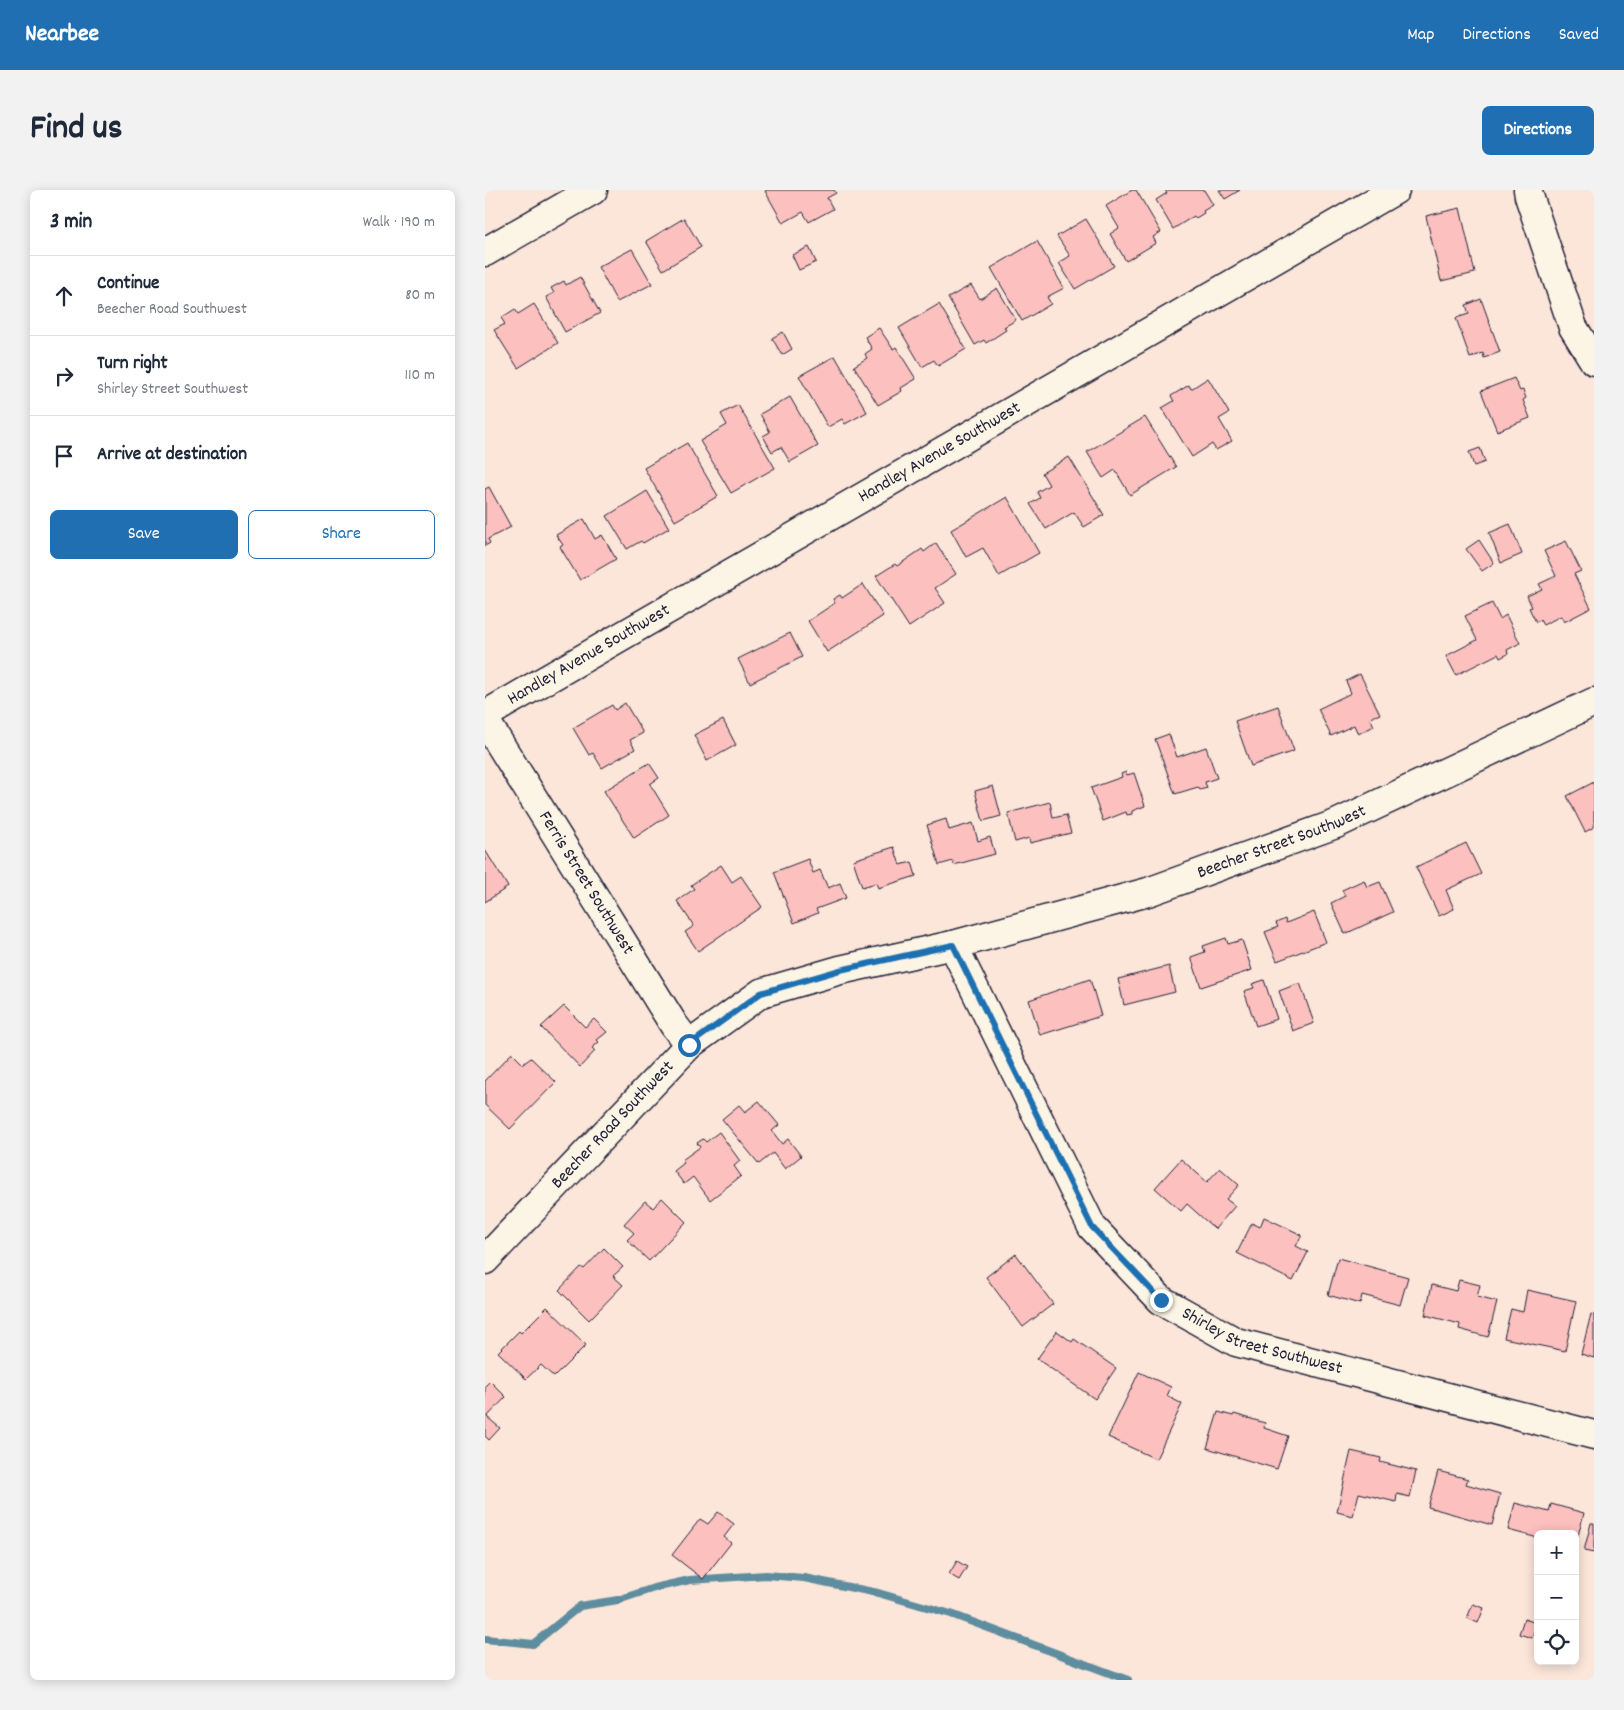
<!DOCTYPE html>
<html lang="en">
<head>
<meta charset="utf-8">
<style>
  :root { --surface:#fff; --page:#f2f2f3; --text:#1f2937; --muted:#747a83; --line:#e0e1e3; --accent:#1f6fb2 }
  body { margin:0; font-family:Dekko,sans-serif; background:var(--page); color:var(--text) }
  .controls { position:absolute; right:15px; bottom:15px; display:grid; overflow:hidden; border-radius:8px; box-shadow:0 2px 12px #0003 }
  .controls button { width:45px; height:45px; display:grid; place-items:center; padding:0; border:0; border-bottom:1px solid var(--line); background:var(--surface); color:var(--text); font:25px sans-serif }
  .stop { position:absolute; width:15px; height:15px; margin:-11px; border:4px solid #1f6fb2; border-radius:50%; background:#fff }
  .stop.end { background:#1f6fb2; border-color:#fff; box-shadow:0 1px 5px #0008 }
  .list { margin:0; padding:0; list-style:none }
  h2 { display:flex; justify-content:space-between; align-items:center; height:65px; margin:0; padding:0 20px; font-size:21px }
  h2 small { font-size:16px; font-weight:400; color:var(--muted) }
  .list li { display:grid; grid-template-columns:32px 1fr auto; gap:15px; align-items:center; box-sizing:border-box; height:80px; padding:0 20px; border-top:1px solid var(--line) }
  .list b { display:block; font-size:19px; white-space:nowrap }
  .list p { margin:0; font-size:16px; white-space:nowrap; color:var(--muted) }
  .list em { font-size:16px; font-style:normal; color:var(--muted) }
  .actions { display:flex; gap:10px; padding:15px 20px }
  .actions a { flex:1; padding:11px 0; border:1px solid var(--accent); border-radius:8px; text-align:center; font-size:18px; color:var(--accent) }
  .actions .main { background:var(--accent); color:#fff }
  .icon { flex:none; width:28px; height:28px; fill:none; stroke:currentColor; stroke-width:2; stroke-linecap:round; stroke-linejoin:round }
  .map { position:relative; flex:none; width:1109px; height:1490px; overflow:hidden; border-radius:8px }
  header { display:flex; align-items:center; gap:30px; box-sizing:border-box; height:70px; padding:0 25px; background:var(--accent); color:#fff }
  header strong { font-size:24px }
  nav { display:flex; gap:28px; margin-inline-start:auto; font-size:18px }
  .intro { display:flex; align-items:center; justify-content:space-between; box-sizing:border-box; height:120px; padding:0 30px }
  h1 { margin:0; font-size:35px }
  .button { padding:12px 22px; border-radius:8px; background:var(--accent); color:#fff; font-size:18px; font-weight:700 }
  main { display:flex; gap:30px; padding:0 30px }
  aside { flex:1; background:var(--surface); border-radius:8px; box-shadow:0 2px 12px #0003 }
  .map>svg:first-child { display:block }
</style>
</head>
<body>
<header>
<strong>Nearbee</strong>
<nav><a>Map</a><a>Directions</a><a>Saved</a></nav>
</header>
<div class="intro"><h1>Find us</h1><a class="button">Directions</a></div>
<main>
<aside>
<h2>3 min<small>Walk · 190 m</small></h2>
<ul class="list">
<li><svg class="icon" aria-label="ahead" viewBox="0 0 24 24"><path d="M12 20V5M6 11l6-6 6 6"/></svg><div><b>Continue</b><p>Beecher Road Southwest</p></div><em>80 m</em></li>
<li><svg class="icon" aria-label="right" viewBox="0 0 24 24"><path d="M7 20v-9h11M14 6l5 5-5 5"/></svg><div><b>Turn right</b><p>Shirley Street Southwest</p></div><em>110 m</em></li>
<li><svg class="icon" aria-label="arrive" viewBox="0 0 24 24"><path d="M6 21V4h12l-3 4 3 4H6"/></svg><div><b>Arrive at destination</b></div></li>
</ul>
<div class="actions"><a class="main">Save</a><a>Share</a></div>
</aside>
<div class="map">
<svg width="1109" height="1490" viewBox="0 0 1109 1490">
  <rect width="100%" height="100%" fill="#fce5d9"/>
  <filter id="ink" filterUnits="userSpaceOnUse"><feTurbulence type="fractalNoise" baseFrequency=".02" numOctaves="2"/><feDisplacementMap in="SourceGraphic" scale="10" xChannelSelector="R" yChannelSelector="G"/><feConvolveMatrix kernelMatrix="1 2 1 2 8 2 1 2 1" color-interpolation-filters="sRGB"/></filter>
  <g filter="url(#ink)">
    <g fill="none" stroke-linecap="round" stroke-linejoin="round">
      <polyline stroke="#5d8d9f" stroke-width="8" points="0,1449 48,1454 95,1416 133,1410 169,1398 205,1390 281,1385 319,1388 393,1403 466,1424 643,1490"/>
    </g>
    <g fill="#fcc0be" stroke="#22223b">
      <polygon points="282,0 349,0 351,3 342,8 348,19 324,32 318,22 298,33 280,1"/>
      <polygon points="647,0 651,0 676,42 668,47 671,53 641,71 625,44 634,38 621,16"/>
      <polygon points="680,0 719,0 728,15 718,21 719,23 711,28 709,26 688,39 671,10 682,3"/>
      <polygon points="734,0 755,0 740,9"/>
      <polygon points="975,18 990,83 956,91 941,26"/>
      <polygon points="199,28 216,57 178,80 161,51"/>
      <polygon points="601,29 629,76 590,99 574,73 585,66 572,46"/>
      <polygon points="552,51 579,98 562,107 566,114 537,131 506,78"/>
      <polygon points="324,57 331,72 314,80 307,65"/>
      <polygon points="147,59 167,94 132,112 113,77"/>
      <polygon points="95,87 115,123 80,142 61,107 69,103 66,98 79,91 81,95"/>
      <polygon points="486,95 495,109 512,98 531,130 519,137 521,140 501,153 499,150 490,155 463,108"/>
      <polygon points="996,109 1015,162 999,168 998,163 985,168 971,128 984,124 981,115"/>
      <polygon points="49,114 73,153 33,178 9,140 20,134 16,128 30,119 33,124"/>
      <polygon points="454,114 481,159 453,176 449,170 437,177 414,138"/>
      <polygon points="394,138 408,159 411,157 431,189 416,198 417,201 393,215 369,176 382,168 380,164 387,159 380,147"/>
      <polygon points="298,142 307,159 297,165 287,148"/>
      <polygon points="350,166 382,222 360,234 357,229 343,237 314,186"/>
      <polygon points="723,188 744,223 734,229 747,251 731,260 727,254 707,267 677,218 689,211 686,206 704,195 706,199"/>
      <polygon points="1029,188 1035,201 1038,200 1041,208 1038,210 1045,228 1012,241 996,201"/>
      <polygon points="305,207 333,256 305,272 296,257 287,262 278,246 285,242 275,224"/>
      <polygon points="253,215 290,278 246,303 215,251 242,235 236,224"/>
      <polygon points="660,227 691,277 645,305 630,280 618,288 602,262"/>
      <polygon points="202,253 233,306 190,331 159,278"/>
      <polygon points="995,258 1000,272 989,276 984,262"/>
      <polygon points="584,267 619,325 599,337 589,322 561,339 545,314 555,308 552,302 564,295 557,283"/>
      <polygon points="4,297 26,337 3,349 5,353 0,356 0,299"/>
      <polygon points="162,301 184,338 158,353 156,351 142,359 122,326"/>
      <polygon points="522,307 554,363 514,386 498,358 481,367 466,340"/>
      <polygon points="99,329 110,349 117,345 131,369 95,390 75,357 78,355 71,345"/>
      <polygon points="1025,334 1037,364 1016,373 1004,343"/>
      <polygon points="994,350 1009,373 997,381 981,359"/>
      <polygon points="1081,351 1096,381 1089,384 1106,418 1079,432 1076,426 1058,435 1055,430 1051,432 1044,418 1047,417 1042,406 1057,399 1054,394 1071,386 1059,361"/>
      <polygon points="451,353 471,384 450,398 460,413 424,437 391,386 410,374 412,376 437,359 439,362"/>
      <polygon points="378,394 398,426 342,462 323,431 350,413 348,409 355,405 357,408"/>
      <polygon points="1007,413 1015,429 1021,425 1035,453 1022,460 1023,464 1015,468 1013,464 971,485 961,466 992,450 980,426"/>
      <polygon points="305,443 317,467 265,493 253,469"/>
      <polygon points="875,484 895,524 885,528 889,536 873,544 869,535 846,546 833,519 866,503 861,491"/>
      <polygon points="140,513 158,543 145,550 150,559 117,578 108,563 104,565 88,538 127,515 130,520"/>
      <polygon points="793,516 809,561 766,576 750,531"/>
      <polygon points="238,530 251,555 222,571 209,545"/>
      <polygon points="684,544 692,567 721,557 732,588 720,592 722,598 715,600 713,597 690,604 670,549"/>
      <polygon points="164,573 174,588 165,594 184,625 149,648 119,601"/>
      <polygon points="641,582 642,585 649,583 660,616 647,621 647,624 642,625 641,622 618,631 606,598 637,587 636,584"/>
      <polygon points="1109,592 1109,637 1100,642 1082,606"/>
      <polygon points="508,596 516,626 498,631 490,601"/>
      <polygon points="565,612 568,628 581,625 586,643 545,653 544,648 530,652 523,623"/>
      <polygon points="461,629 464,640 488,633 493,651 505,647 510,664 469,675 468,671 454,675 442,635"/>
      <polygon points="981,653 996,684 961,700 969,719 954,726 931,677"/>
      <polygon points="409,657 415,675 427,672 431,686 393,698 391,693 377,697 368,670"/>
      <polygon points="0,660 23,697 0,712"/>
      <polygon points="323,669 328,683 335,680 343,698 355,693 361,708 331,719 333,723 309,733 289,682"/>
      <polygon points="236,675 247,692 256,686 277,717 213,761 200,742 209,736 192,711 209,699 206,695"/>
      <polygon points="879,690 882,697 895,692 908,722 860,744 846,713 860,706 857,700"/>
      <polygon points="829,722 841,752 792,771 780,742 793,737 791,733 800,729 801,733"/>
      <polygon points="741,748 743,754 757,750 767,780 716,797 706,767 720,762 718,756"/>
      <polygon points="684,776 690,802 639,815 633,789"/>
      <polygon points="605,789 616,826 555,845 544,810"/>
      <polygon points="779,790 792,829 771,836 759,801 769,798 767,794"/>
      <polygon points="815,793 829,833 808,841 794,801"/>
      <polygon points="79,816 100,837 109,829 122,842 112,850 114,852 107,858 110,861 95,877 56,837"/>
      <polygon points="27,863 38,874 46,868 71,892 25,939 0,915 0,891"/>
      <polygon points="274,911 294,935 287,941 297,954 303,949 316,966 300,979 288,963 274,974 237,929 254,915 260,922"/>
      <polygon points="234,942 255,971 249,976 256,986 225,1010 208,987 199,994 189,981 199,973 197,970 215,957 212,953 218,949 221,952"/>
      <polygon points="696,969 722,992 735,978 754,995 741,1009 750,1016 730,1039 702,1014 696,1021 670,998"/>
      <polygon points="177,1008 201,1032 164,1071 142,1050 149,1043 139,1034 160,1011 168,1018"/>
      <polygon points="779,1027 817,1045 811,1056 823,1062 808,1091 752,1063 767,1033 775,1037"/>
      <polygon points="119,1058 138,1077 128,1086 138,1095 104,1130 74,1100 96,1077 99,1079"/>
      <polygon points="531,1064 568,1114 538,1137 501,1087"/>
      <polygon points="853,1068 923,1087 915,1115 877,1105 875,1114 843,1105"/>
      <polygon points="974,1090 995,1095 992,1107 1012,1112 1003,1147 974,1139 975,1134 940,1125 947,1095 971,1101"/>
      <polygon points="1042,1100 1091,1111 1080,1161 1019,1148 1026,1119 1038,1122"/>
      <polygon points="62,1117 101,1155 69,1187 56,1175 41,1189 13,1162 34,1141 36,1143"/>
      <polygon points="1106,1124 1109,1125 1109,1168 1096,1164"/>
      <polygon points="572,1141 587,1152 589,1149 631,1178 610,1209 552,1169"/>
      <polygon points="654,1182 686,1197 682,1206 697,1214 671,1269 623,1247"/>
      <polygon points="5,1191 21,1207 2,1227 15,1238 4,1250 0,1246 0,1196"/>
      <polygon points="733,1222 748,1226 749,1224 780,1233 779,1238 803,1246 792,1279 722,1258"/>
      <polygon points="866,1261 896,1268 895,1272 931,1281 925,1307 912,1304 911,1312 874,1303 868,1326 852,1322"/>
      <polygon points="953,1281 983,1289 981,1294 1015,1304 1007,1335 943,1317"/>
      <polygon points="1030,1313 1064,1322 1066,1314 1099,1323 1090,1357 1090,1344 1053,1344 1053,1348 1023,1340"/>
      <polygon points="233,1322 249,1334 239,1347 246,1353 218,1389 187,1365 215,1329 223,1334"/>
      <polygon points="1106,1333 1109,1333 1109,1363 1099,1361"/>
      <polygon points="472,1371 482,1377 474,1390 464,1384"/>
      <polygon points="988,1414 999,1418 993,1433 982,1428"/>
      <polygon points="1039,1429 1052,1433 1047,1448 1034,1444"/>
    </g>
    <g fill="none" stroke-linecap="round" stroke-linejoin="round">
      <g stroke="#22223b" stroke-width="31">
        <g id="minor">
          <polyline points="1043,0 1044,6 1088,137 1109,171"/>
          <polyline points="0,62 108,0"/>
          <path id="s1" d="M0,525l910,-525"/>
          <path id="s2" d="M0,530l189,305 15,20"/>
          <path id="s3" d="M468,755l139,282 69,73 75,42 358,93"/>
          <path id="s4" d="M0,1070l204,-215 72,-52 79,-23 113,-25 195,-53 188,-68 258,-122"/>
        </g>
      </g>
      <use href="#minor" stroke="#fcf5e5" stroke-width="28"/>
    </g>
  </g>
  <g fill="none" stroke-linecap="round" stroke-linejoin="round" filter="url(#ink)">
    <polyline stroke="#1f6fb2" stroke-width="6" points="204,855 276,803 355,780 468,755 607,1037 676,1110"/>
  </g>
  <g text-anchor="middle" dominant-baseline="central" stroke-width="4" stroke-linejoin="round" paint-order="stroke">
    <g font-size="18" fill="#22223b" stroke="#fcf5e5">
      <text stroke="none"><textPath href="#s1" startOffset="525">Handley Avenue Southwest</textPath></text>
      <text stroke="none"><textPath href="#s1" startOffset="120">Handley Avenue Southwest</textPath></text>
      <text stroke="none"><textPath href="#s4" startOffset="928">Beecher Street Southwest</textPath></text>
      <text stroke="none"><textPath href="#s2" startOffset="192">Ferris Street Southwest</textPath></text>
      <text stroke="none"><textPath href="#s4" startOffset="186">Beecher Road Southwest</textPath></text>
      <text stroke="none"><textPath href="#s3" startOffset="525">Shirley Street Southwest</textPath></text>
    </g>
  </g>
</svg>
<div class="controls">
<button>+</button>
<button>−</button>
<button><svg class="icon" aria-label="locate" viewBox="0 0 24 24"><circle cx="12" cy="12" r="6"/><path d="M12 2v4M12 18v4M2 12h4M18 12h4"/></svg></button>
</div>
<div class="stop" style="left:204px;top:855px"></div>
<div class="stop end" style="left:676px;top:1110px"></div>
</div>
</main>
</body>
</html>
